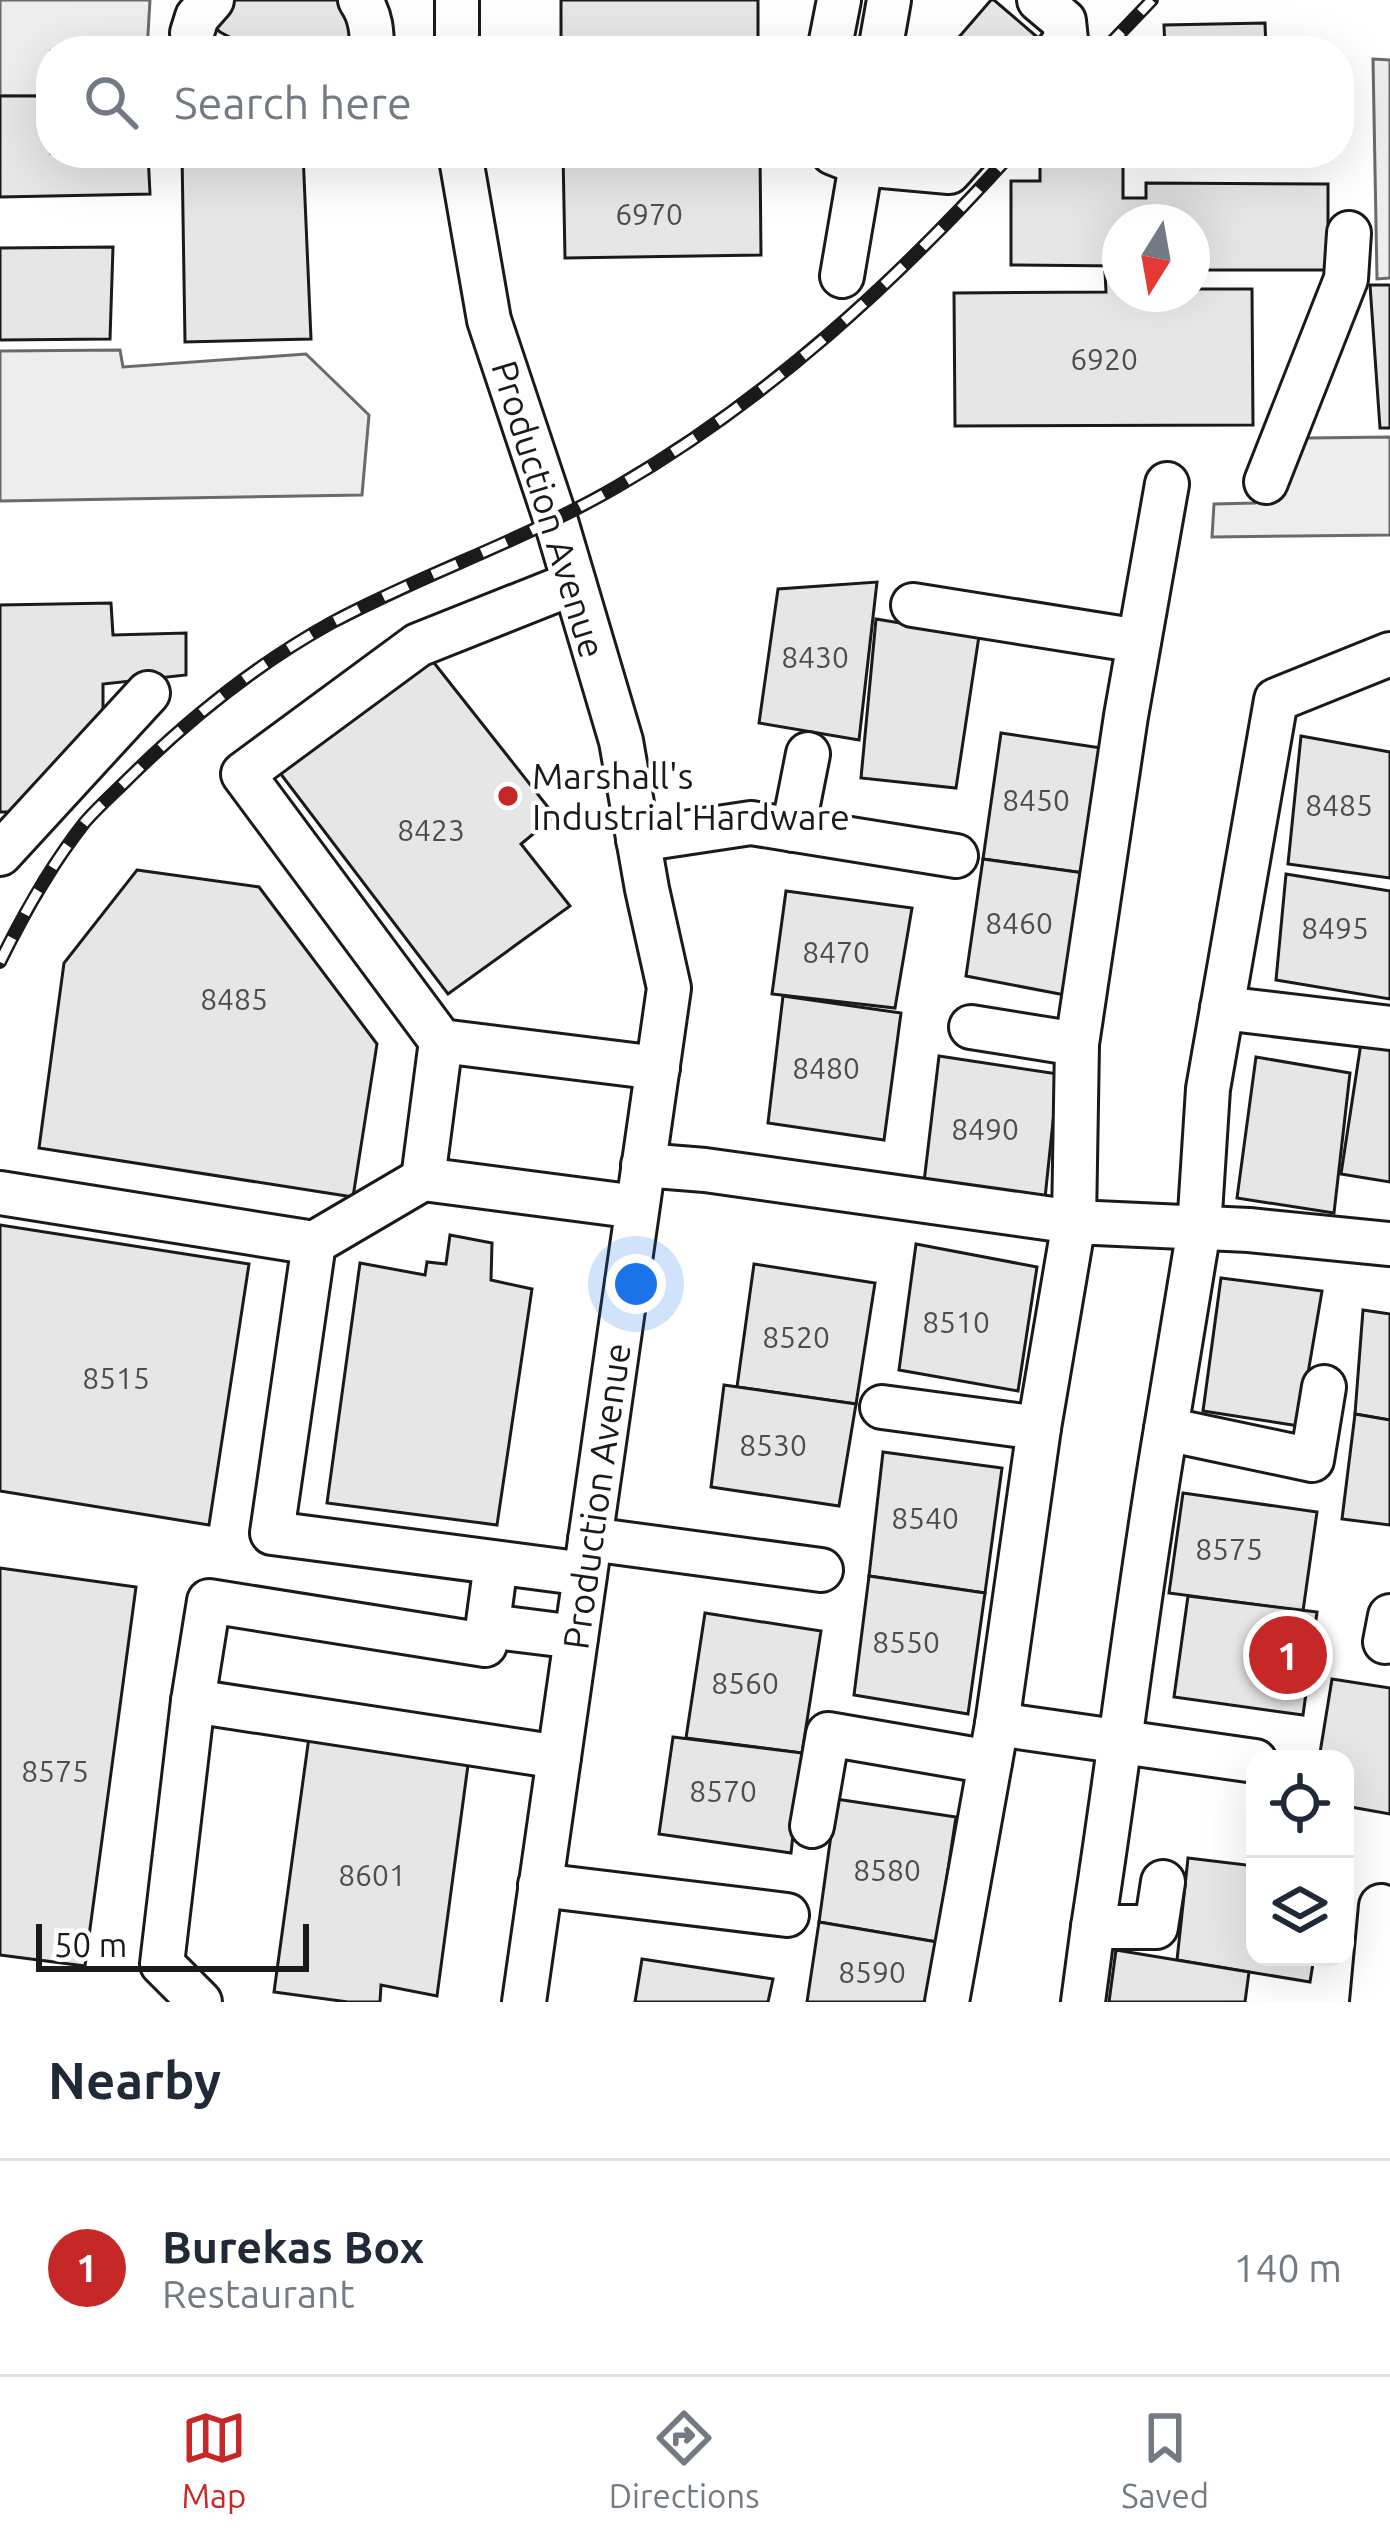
<!DOCTYPE html>
<html lang="en">
<head>
<meta charset="utf-8">
<style>
  :root { --surface:#fff; --page:#f2f2f3; --text:#1f2937; --muted:#747a83; --line:#e0e1e3; --accent:#c62828 }
  body { margin:0; font-family:Ubuntu,sans-serif; background:var(--page); color:var(--text) }
  .controls { position:absolute; right:36px; bottom:36px; display:grid; overflow:hidden; border-radius:24px; box-shadow:0 12px 48px #0002 }
  .controls button { width:108px; height:108px; display:grid; place-items:center; padding:0; border:0; border-bottom:3px solid var(--line); background:var(--surface); color:var(--text); font:60px sans-serif }
  .compass { position:absolute; left:1102px; top:204px; width:108px; height:108px; border-radius:50%; background:var(--surface); box-shadow:0 12px 48px #0002; rotate:191deg }
  .scale { position:absolute; left:36px; bottom:30px; width:273px; box-sizing:border-box; padding-left:12px; border:6px solid #1a1a1a; border-top:0; font-size:33px; line-height:42px; white-space:nowrap; color:#1a1a1a; -webkit-text-stroke:9px #fff; paint-order:stroke }
  .you { position:absolute; left:636px; top:1284px; width:42px; height:42px; margin:-30px; border:9px solid #fff; border-radius:50%; background:#1a73e8; box-shadow:0 0 0 18px #1a73e833 }
  .badge { display:grid; place-items:center; width:78px; height:78px; border-radius:50%; background:var(--accent); color:#fff; font-size:39px; font-weight:700 }
  .pin { position:absolute; translate:-50% -50%; border:6px solid #fff; box-shadow:0 3px 12px #0006 }
  .list { margin:0; padding:0; list-style:none }
  h2 { display:flex; justify-content:space-between; align-items:center; height:156px; margin:0; padding:0 48px; font-size:51px }
  h2 small { font-size:39px; font-weight:400; color:var(--muted) }
  .list li { display:grid; grid-template-columns:78px 1fr auto; gap:36px; align-items:center; box-sizing:border-box; height:216px; padding:0 48px; border-top:3px solid var(--line) }
  .list b { display:block; font-size:45px; white-space:nowrap }
  .list p { margin:0; font-size:39px; white-space:nowrap; color:var(--muted) }
  .list em { font-size:39px; font-style:normal; color:var(--muted) }
  .icon { flex:none; width:66px; height:66px; fill:none; stroke:currentColor; stroke-width:2; stroke-linecap:round; stroke-linejoin:round }
  .map { position:relative; flex:none; width:1390px; height:2002px; overflow:hidden }
  .search { position:absolute; background:var(--surface); box-shadow:0 12px 48px #0002; left:36px; right:36px; top:36px; height:132px; display:flex; align-items:center; gap:30px; box-sizing:border-box; padding:0 42px; border-radius:48px; color:var(--muted); font-size:45px }
  .sheet { height:372px; background:var(--surface) }
  nav { display:flex; justify-content:space-around; align-items:center; box-sizing:border-box; height:168px; border-top:3px solid var(--line); background:var(--surface); font-size:33px; color:var(--muted) }
  nav a { display:grid; justify-items:center; gap:6px }
  nav .on { color:var(--accent) }
  .map>svg:first-child { display:block }
</style>
</head>
<body>
<div class="map">
<svg width="1390" height="2002" viewBox="0 0 1390 2002">
  <rect width="100%" height="100%" fill="#fff"/>
  <g fill="#ededed" stroke="#6a6a6a" stroke-width="3">
    <polygon points="0,0 150,0 147,51 51,51 51,96 0,96"/>
    <polygon points="1373,59 1390,60 1390,278 1377,279"/>
    <polygon points="120,350 123,367 306,354 369,415 362,495 0,501 0,351"/>
    <polygon points="1390,437 1390,535 1212,537 1214,504 1255,503 1308,438"/>
  </g>
  <g fill="#e6e6e6" stroke="#1a1a1a" stroke-width="3">
    <polygon points="234,0 341,0 361,51 256,51 220,32 212,25 218,12"/>
    <rect x="561" y="0" width="197" height="51"/>
    <polygon points="991,0 994,0 1043,42 1035,51 947,51"/>
    <polygon points="1265,23 1266,51 1165,51 1164,25"/>
    <polygon points="0,96 51,96 51,153 148,153 150,194 0,197"/>
    <polygon points="182,153 303,153 311,339 185,342"/>
    <polygon points="563,153 760,153 761,255 565,258"/>
    <polygon points="1040,153 1123,153 1123,198 1146,198 1146,183 1328,184 1328,270 1192,270 1192,222 1120,222 1120,266 1011,265 1011,181 1040,181"/>
    <polygon points="113,247 110,339 0,340 0,248"/>
    <polygon points="1105,272 1120,272 1120,294 1192,294 1192,289 1252,289 1253,425 955,426 954,293 1106,292"/>
    <polygon points="1370,285 1390,285 1390,428 1380,428"/>
    <polygon points="877,582 859,740 759,723 778,589"/>
    <polygon points="111,603 113,635 186,633 186,675 103,684 103,716 20,812 0,812 0,605"/>
    <polygon points="876,619 979,636 956,788 861,778"/>
    <polygon points="431,659 555,816 521,844 570,906 448,994 280,773"/>
    <polygon points="1001,733 1108,749 1091,874 983,859"/>
    <polygon points="1301,736 1390,752 1390,878 1288,864"/>
    <polygon points="983,859 1091,874 1070,996 966,976"/>
    <polygon points="137,870 259,887 377,1044 353,1197 39,1148 64,963"/>
    <polygon points="1286,874 1390,891 1390,999 1276,980"/>
    <polygon points="786,891 912,908 895,1008 772,994"/>
    <polygon points="783,996 901,1013 884,1140 768,1123"/>
    <polygon points="1361,1043 1390,1047 1390,1182 1341,1174"/>
    <polygon points="939,1056 1058,1074 1045,1198 924,1182"/>
    <polygon points="1256,1057 1350,1073 1334,1213 1237,1198"/>
    <polygon points="0,1225 249,1264 209,1525 0,1491"/>
    <polygon points="450,1235 492,1243 491,1280 532,1289 497,1525 327,1503 360,1263 425,1275 427,1262 446,1264"/>
    <polygon points="916,1244 1037,1267 1018,1391 899,1370"/>
    <polygon points="754,1264 875,1283 856,1404 737,1387"/>
    <polygon points="1221,1278 1322,1291 1299,1426 1203,1411"/>
    <polygon points="1363,1310 1390,1314 1390,1420 1355,1414"/>
    <polygon points="724,1385 856,1404 839,1506 711,1487"/>
    <polygon points="1355,1414 1390,1420 1390,1525 1342,1519"/>
    <polygon points="883,1452 1002,1468 985,1593 869,1576"/>
    <polygon points="1183,1493 1317,1512 1303,1611 1169,1593"/>
    <polygon points="0,1568 136,1587 85,1966 0,1955"/>
    <polygon points="869,1576 985,1593 968,1714 854,1695"/>
    <polygon points="1188,1596 1317,1612 1303,1715 1174,1697"/>
    <polygon points="705,1613 821,1631 802,1753 686,1738"/>
    <polygon points="1332,1679 1390,1688 1390,1814 1345,1806 1345,1759 1319,1759"/>
    <polygon points="309,1737 468,1765 437,1996 381,1985 380,2002 348,2002 274,1992"/>
    <polygon points="673,1737 802,1753 791,1853 659,1834"/>
    <polygon points="836,1799 956,1817 937,1942 819,1922"/>
    <polygon points="1188,1858 1255,1866 1255,1957 1314,1957 1310,1982 1177,1960"/>
    <polygon points="819,1922 937,1942 928,2002 807,2002"/>
    <polygon points="1116,1950 1249,1972 1245,2002 1109,2002"/>
    <polygon points="642,1959 773,1979 768,2002 635,2002"/>
  </g>
  <g fill="none" stroke-linecap="round" stroke-linejoin="round">
    <g stroke="#1a1a1a" stroke-width="48">
      <g id="minor">
        <path d="M360,0c11,16 12,32 12,51"/>
        <polyline points="1039,0 1064,21 1066,40 1057,51"/>
        <polyline points="192,33 197,17 212,0"/>
        <polyline points="457,51 457,0"/>
        <polyline points="829,51 839,0"/>
        <polyline points="880,51 889,0"/>
        <polyline points="460,153 489,320 555,518 621,741 647,889 669,988 524,2002"/>
        <polyline points="833,153 861,164 949,172 966,153"/>
        <polyline points="842,276 863,153"/>
        <polyline points="1266,482 1346,279 1349,233"/>
        <polyline points="913,605 1139,641"/>
        <polyline points="793,830 808,754"/>
        <polyline points="638,840 751,823 956,856"/>
        <polyline points="0,854 148,693"/>
        <polyline points="1222,1008 1390,1028"/>
        <polyline points="971,1027 1077,1044"/>
        <polyline points="441,1041 243,774 418,645 574,583"/>
        <polyline points="643,1165 705,1170 1074,1222 1077,1044 1126,716 1167,484"/>
        <polyline points="423,1179 314,1243 272,1533 585,1574"/>
        <polyline points="0,1193 314,1243"/>
        <polyline points="637,1207 423,1179 441,1041 658,1068"/>
        <polyline points="1324,1387 1312,1460 1166,1429 1199,1229 1208,1089 1276,700 1390,654"/>
        <polyline points="882,1407 1039,1428"/>
        <polyline points="590,1539 821,1570"/>
        <polyline points="488,1626 576,1637"/>
        <polyline points="1385,1642 1390,1616"/>
        <polyline points="193,1701 559,1757"/>
        <polyline points="997,1724 1255,1761"/>
        <polyline points="812,1826 828,1734 990,1762"/>
        <polyline points="540,1885 787,1915"/>
        <path d="M1093,1927c26,-166 45,-333 73,-498"/>
        <polyline points="200,2002 162,1964 193,1701 209,1601 485,1645 496,1563"/>
        <polyline points="947,2002 997,1724 1039,1428 1074,1222 1249,1230 1390,1244"/>
        <polyline points="1083,2002 1093,1927 1156,1927 1163,1882"/>
        <polyline points="1372,2002 1381,1906"/>
      </g>
    </g>
    <use href="#minor" stroke="#fff" stroke-width="42"/>
    <g stroke="#1a1a1a" stroke-width="14">
      <g id="rail">
        <polyline points="1103,51 1152,0"/>
        <path d="M0,962c24,-49 51,-97 85,-140 14,-16 30,-30 45,-45 60,-59 127,-113 201,-154 94,-50 196,-84 287,-137 150,-87 279,-205 394,-333"/>
      </g>
    </g>
    <use href="#rail" stroke="#fff" stroke-width="9" stroke-dasharray="27" stroke-linecap="butt"/>
  </g>
  <circle fill="#c62828" stroke="#fff" stroke-width="4.5" cx="508" cy="796" r="12"/>
  <g text-anchor="middle" dominant-baseline="central" stroke-width="9" stroke-linejoin="round" paint-order="stroke">
    <g font-size="30" fill="#4d4d4d">
      <text x="649" y="214">6970</text>
      <text x="1104" y="359">6920</text>
      <text x="815" y="657">8430</text>
      <text x="1036" y="800">8450</text>
      <text x="1339" y="805">8485</text>
      <text x="431" y="830">8423</text>
      <text x="1019" y="923">8460</text>
      <text x="1335" y="928">8495</text>
      <text x="836" y="952">8470</text>
      <text x="234" y="999">8485</text>
      <text x="826" y="1068">8480</text>
      <text x="985" y="1129">8490</text>
      <text x="956" y="1322">8510</text>
      <text x="796" y="1337">8520</text>
      <text x="116" y="1378">8515</text>
      <text x="773" y="1445">8530</text>
      <text x="925" y="1518">8540</text>
      <text x="1229" y="1549">8575</text>
      <text x="906" y="1642">8550</text>
      <text x="745" y="1683">8560</text>
      <text x="55" y="1771">8575</text>
      <text x="723" y="1791">8570</text>
      <text x="887" y="1870">8580</text>
      <text x="372" y="1875">8601</text>
      <text x="872" y="1972">8590</text>
    </g>
    <g font-size="36" fill="#1a1a1a" stroke="#fff">
      <text transform="translate(549 509) rotate(73)">Production Avenue</text>
      <text transform="translate(596 1496) rotate(-82)">Production Avenue</text>
    </g>
    <g font-size="36" fill="#1a1a1a" stroke="#fff" text-anchor="start">
      <text x="532" y="775">Marshall's<tspan x="532" dy="41">Industrial Hardware</tspan></text>
    </g>
  </g>
</svg>
<div class="controls">
<button><svg class="icon" aria-label="locate" viewBox="0 0 24 24"><circle cx="12" cy="12" r="6"/><path d="M12 2v4M12 18v4M2 12h4M18 12h4"/></svg></button>
<button><svg class="icon" aria-label="layers" viewBox="0 0 24 24"><path d="M12 4l9 5-9 5-9-5zM3 14l9 5 9-5"/></svg></button>
</div>
<svg class="compass" viewBox="-18 -18 36 36"><path d="M0-13l5 13h-10z" fill="#e53935"/><path d="M0 13l5-13h-10z" fill="#747a83"/></svg>
<div class="scale">50 m</div>
<div class="you"></div>
<div class="pin badge" style="left:1288px;top:1655px">1</div>
<div class="search"><svg class="icon" aria-label="search" viewBox="0 0 24 24"><circle cx="10" cy="10" r="6"/><path d="M15 15l6 6"/></svg>Search here</div>
</div>
<section class="sheet">
<h2>Nearby<small></small></h2>
<ul class="list">
<li><span class="badge">1</span><div><b>Burekas Box</b><p>Restaurant</p></div><em>140 m</em></li>
</ul>
</section>
<nav>
<a class="on"><svg class="icon" aria-label="map" viewBox="0 0 24 24"><path d="M3 6l6-2 6 2 6-2v14l-6 2-6-2-6 2zM9 4v14M15 6v14"/></svg>Map</a>
<a><svg class="icon" aria-label="directions" viewBox="0 0 24 24"><path d="M12 3l9 9-9 9-9-9zM9 14v-3h6M13 9l2 2-2 2"/></svg>Directions</a>
<a><svg class="icon" aria-label="saved" viewBox="0 0 24 24"><path d="M7 4h10v16l-5-4-5 4z"/></svg>Saved</a>
</nav>
</body>
</html>
